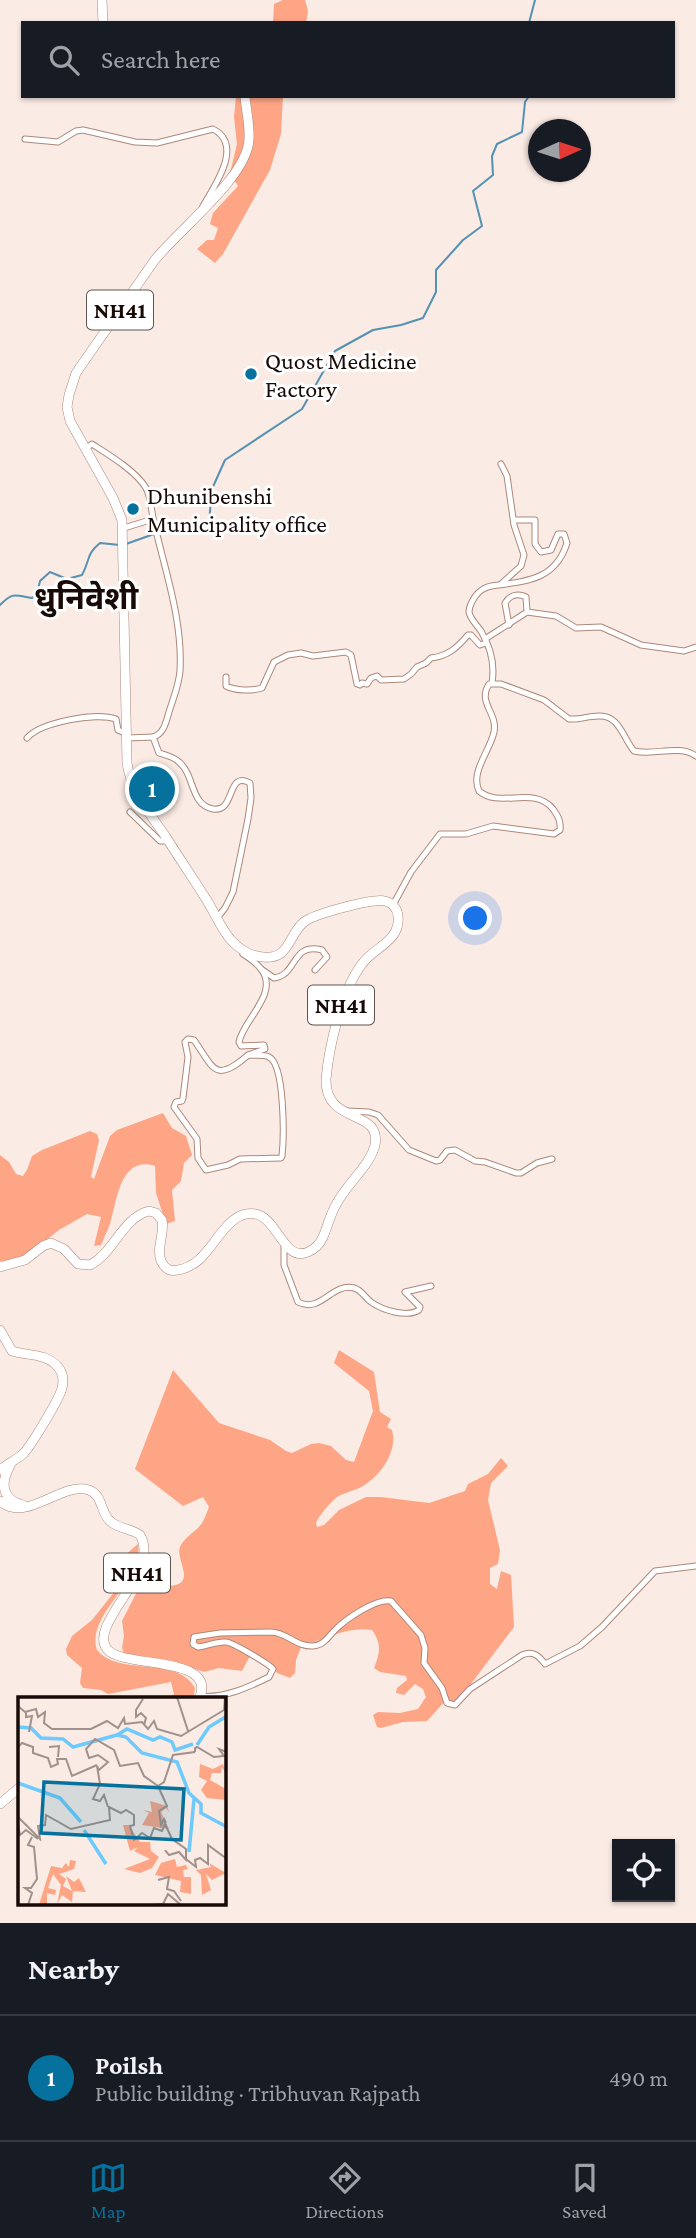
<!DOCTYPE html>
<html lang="en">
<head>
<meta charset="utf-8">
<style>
  :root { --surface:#171b24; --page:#20242c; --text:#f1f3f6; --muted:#9ea1a6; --line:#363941; --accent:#06719d }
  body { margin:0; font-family:"Crimson Pro","Noto Sans Devanagari",serif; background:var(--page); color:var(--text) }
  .controls { position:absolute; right:21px; bottom:21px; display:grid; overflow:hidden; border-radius:0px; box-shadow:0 2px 5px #0004 }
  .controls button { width:63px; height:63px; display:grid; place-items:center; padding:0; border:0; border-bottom:2px solid var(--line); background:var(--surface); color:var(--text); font:35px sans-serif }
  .compass { position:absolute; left:528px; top:119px; width:63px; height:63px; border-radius:50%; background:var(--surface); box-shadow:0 2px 5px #0004; rotate:87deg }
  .you { position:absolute; left:476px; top:919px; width:24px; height:24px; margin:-18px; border:5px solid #fff; border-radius:50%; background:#1a73e8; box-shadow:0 0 0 10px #1a73e833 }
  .badge { display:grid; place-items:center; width:46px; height:46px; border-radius:50%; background:var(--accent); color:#fff; font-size:23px; font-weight:700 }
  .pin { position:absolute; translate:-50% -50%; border:4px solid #fff; box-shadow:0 2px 7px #0006 }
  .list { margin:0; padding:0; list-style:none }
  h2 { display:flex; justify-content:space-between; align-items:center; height:91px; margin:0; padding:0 28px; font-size:30px }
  h2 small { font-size:23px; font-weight:400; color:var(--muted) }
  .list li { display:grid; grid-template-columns:46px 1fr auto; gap:21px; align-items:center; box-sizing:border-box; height:126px; padding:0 28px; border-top:2px solid var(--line) }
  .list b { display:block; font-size:26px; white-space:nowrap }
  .list p { margin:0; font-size:23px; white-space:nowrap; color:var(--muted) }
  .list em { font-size:23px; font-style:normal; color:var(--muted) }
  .icon { flex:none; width:38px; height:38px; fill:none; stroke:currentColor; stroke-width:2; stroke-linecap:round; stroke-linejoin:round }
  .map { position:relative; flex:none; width:696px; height:1923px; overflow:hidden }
  .search { position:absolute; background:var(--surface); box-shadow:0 2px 5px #0004; left:21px; right:21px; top:21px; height:77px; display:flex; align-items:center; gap:18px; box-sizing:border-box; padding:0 24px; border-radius:0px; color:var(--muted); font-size:26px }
  .sheet { height:217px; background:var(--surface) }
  nav { display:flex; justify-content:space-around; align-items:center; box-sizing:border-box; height:98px; border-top:2px solid var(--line); background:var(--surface); font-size:19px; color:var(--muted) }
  nav a { display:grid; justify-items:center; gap:4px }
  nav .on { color:var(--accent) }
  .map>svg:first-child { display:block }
</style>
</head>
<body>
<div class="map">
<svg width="696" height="1923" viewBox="0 0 696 1923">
  <rect width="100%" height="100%" fill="#fbebe5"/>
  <g fill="#fda585">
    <polygon points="283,0 305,0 308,11 306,23 273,23 274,4"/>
    <polygon points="236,96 283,96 281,134 270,170 223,254 215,263 197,249 207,240 214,240 218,228 210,224 213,213 238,186 230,173 237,144 234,117"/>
    <path d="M163,1113l9,15 14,8 6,19 -8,8 -3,18 -9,9 3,31 -9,3 -10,-31 -1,-27c-35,-11 -38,35 -45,58 -3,7 -6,14 -9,21l-7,1 7,-29 -14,-3 -28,16 -37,29 -22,2v-106l9,7 7,12 7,2 4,-6 5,-14 10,-6 48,-19 7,3 2,6 -8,37 3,2 16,-43 7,-6z"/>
    <path d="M339,1350l35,22 6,40 11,7 -4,8 5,3c6,21 -11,45 -29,56 -8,5 -18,6 -26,11 -7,6 -17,17 -21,26l1,4 7,-2 15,-15 27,-13h15l48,6 36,-12 3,-7 20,-10 13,-16 7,8 -17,17 -3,17 12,50 -2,14 -8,4v16l7,5 4,-18 10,4 3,52 -56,74 -7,1 -4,-3 -20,22 -24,1 -22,6 -4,-1 -4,-12 5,-3 22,1 18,-4 8,-12 -3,-8 -8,-5 -11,11 -8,-2 1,-5 10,-8 -1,-4 -26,-4 -6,-4c6,-15 8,-24 -2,-38 -23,-4 -44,8 -65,14l-4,-2 -7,18 -1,13 -5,5 -13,-5 -7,-11 -19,-8 -9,17 -23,-3 -15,4 -32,-11 -48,-8 -2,-5 2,-12 -2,-15 23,-45c10,-3 16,4 24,10 29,-2 6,-26 11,-39 4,-10 17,-16 22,-24 3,-5 5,-11 7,-16l-6,-10 -20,9 -48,-37 38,-99 46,53 51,17 16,11 6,2 19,-9 8,-1 12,3 15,14 8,2 19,-51 -4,-20 -35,-28z"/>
    <path d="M138,1544c6,39 -52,69 -41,106 22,27 80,5 98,38l-2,11h-23l4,-5 -3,-12 -63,12 -7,-4 -18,-2 -3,-5 2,-15 -15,-13 -1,-6 6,-13 20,-16 27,-34 6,-31z"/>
  </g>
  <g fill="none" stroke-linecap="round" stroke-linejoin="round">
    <g stroke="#5491b3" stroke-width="2">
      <polyline points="529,23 535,0"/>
      <polyline points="159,532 190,531 209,523 212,489 225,460 302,409 335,351 373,330 401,325 423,318 436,292 436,270 463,240 482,226 473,191 493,175 492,156 497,144 522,132 525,102 529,96"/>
      <polyline points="126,544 154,534"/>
      <path d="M0,605c13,-13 14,-10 32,-7l5,-4 3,-13 10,-9 17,7 15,-4c8,-14 4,-21 18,-32l20,2"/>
    </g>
    <g stroke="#ac887b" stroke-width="7">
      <g id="street">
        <path d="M25,139l33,3 18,-11 7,-1 52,12 22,1 56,-14c31,16 2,56 -10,77"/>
        <path d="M85,449l7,-5c17,11 44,27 54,44 5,9 5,20 7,30 11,50 30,101 27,153 -1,14 -7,28 -11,41 -3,10 -5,22 -16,25"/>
        <polyline points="501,464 507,476 514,525 524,555 521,566 501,584"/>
        <polyline points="124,528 153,519"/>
        <path d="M509,625l-4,-22c5,-8 13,-10 21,-6l1,15"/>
        <polyline points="485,639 527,612 556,616 576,628 601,627 641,645 684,651 696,647"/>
        <path d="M226,677v9c10,5 26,5 36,2l12,-26 14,-7 13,-2 12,3 33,-4 5,3 6,29 3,1 2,-2 5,1 4,-6 6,-2 4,4 23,-1 7,-5 6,-7 9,-4 5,-5c17,-2 26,-10 37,-23h3l9,10 6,-2"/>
        <path d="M492,683c3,-18 -2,-37 -11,-52 -4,-6 -11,-12 -12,-19 0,-6 5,-15 9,-19 6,-6 12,-7 20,-8 32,-4 58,-7 69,-42l-3,-9h-6l-7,16 -10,2 -6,-8v-24h-21"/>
        <path d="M27,738c14,-16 69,-26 89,-19l2,11 9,4"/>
        <path d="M127,738l26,-1 6,16c7,2 15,4 20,9 16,13 11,43 34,47 23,4 13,-39 37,-26l1,15 -3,21 -15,73 -8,16 -8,10"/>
        <polyline points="130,812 160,841 168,841"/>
        <path d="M393,905l18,-33 29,-38h26l27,-8 61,8 6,-4c1,-9 -2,-14 -7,-21 -19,-24 -53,0 -74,-18 -9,-19 11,-40 15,-59 4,-19 -17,-29 -5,-48h12l43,16 25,19c10,1 19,-3 29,-3 21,-2 25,22 36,35 21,5 44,-7 62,5"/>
        <path d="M243,954c6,4 14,9 18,15 19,24 -18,51 -22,73l2,4 23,-1 1,4 -17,6"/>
        <path d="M261,969l13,9c24,-3 17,-36 48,-28l5,7 -12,13"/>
        <path d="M247,1056c-32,27 -33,13 -53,-16l-6,-1 -3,3 3,15 -5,41 -1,3 -6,1 -2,5 23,32 1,19 8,12 22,-5 12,-6 41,-1 1,-2c2,-18 3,-91 -13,-99 -6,-3 -17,-1 -21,-2"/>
        <polyline points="347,1111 369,1112 378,1115 409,1150 436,1161 440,1160 447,1151 455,1150 475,1161 485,1162 516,1173 521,1173 537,1163 552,1159"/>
        <path d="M284,1243v22l14,37c23,12 34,-20 56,-14 8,2 11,10 17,14 11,8 36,16 48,8l1,-3 -15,-15 26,-6"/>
        <path d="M200,1696c23,3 49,-9 69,-19l4,-8c-4,-5 -41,-27 -47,-27 -9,-1 -19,4 -28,5l-5,-3 1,-7 26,-4 52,-1c15,1 25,15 41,14 11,-1 15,-9 22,-16 11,-11 41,-32 56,-29l30,34 4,13 -1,15 18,25 5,15 8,2 15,-16 52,-34c11,-5 17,1 23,9l35,-18 22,-19 53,-56 41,-5"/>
      </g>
    </g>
    <g stroke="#ac887b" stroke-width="10">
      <g id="highway">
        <polyline points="102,0 103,23"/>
        <path d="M0,1267l25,-7 18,-14 8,-3 13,6 14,15 12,1c24,-12 32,-47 59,-54l7,2 6,7c3,14 -6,27 -1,41 4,8 9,11 17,9 25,-4 34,-29 50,-45 5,-5 11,-10 18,-11 31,-7 35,50 62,38 7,-3 12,-8 15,-15 5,-11 7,-23 14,-34 9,-18 34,-39 38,-58 7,-37 -50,-19 -49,-66 3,-33 16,-89 36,-115 12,-17 39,-23 36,-48 -1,-8 -5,-13 -13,-15 -12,-3 -71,13 -81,21 -16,13 -14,38 -41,35 -12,-1 -24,-8 -32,-17 -10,-11 -16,-27 -25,-41 -13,-21 -27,-41 -40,-62 -16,-23 -35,-46 -39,-74l-5,-243 -9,-22 -43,-77 -3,-14 2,-12 7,-22 78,-112c24,-31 94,-84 95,-122 1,-14 -3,-29 -4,-43"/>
        <path d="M0,1330l12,21c16,5 34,2 46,16 5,6 6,13 4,21 -2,10 -31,58 -39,66 -7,6 -16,10 -23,16"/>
        <path d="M10,1466c-10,17 -8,34 13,39"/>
        <path d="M0,1501c27,23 61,-20 89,-11 14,5 11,22 21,31 8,8 21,7 30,14 22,36 -53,89 -33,114 15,20 112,5 92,50"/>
        <polyline points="0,1804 19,1788"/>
      </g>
    </g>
    <use href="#street" stroke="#fff" stroke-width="5"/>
    <use href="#highway" stroke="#fff" stroke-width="9"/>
  </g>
  <g fill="#06719d" stroke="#fff" stroke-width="2.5">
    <circle cx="251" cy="374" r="7"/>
    <circle cx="133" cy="509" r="7"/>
  </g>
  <g text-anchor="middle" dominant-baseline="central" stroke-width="6" stroke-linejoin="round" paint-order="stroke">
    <g fill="#fff" stroke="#5d5451" stroke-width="2">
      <rect x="87" y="290.5" width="66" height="39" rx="5"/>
      <rect x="308" y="985.5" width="66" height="39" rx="5"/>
      <rect x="104" y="1553.5" width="66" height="39" rx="5"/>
    </g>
    <g font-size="23" font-weight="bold" fill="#180b07">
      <text x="120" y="310">NH41</text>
      <text x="341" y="1005">NH41</text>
      <text x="137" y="1573">NH41</text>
    </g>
    <g font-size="24" fill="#180b07" stroke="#fff" text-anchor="start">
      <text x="265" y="360">Quost Medicine<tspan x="265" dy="28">Factory</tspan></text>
      <text x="147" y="495">Dhunibenshi<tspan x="147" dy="28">Municipality office</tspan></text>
    </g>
    <g font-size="32" font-weight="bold" fill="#180b07" stroke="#fff">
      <text x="86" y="598">धुनिवेशी</text>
    </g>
  </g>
  <g transform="translate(18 1697)">
    <rect width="208" height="208" fill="#fbebe5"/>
    <path d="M182,67l13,5 10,-5 3,10 -4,-7 -1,6h-9l-2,7 16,9v11l-19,-2 -6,-8 6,-9 -8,-4zM132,104l17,5 2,6 -3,-4 -5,4 8,17 -27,-4 7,-12 -6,-3 9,2zM105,128h6l11,17h10l1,9 8,6 -7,11 -12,5 -16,-4 26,-10 -16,-8 4,-4 -8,4zM157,162l2,8 9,-2 2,4 -5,1 1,7h7v17l-11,-2 1,-11 -26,-6 6,-12zM52,163l6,1 -2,8 -15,5 7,5 -3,7 9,5 -6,-15 8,6 5,-4 7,14 -13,-1 -1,11 -10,-7 -5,9 4,-19 -8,-11 -5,14 8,2 -1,5 -8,-2v12h-8l12,-39 11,2 4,-5 3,4zM191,166l17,10 -14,7 -6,-6 5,16 -9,5 -1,-20 -5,-5 15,-3z" fill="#fda585"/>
    <path fill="none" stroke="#6dcafd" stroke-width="3.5" d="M0,30l13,1 10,10 22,1 10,8 44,-12M99,38l9,2 16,16 35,9 12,31 12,11v9l26,14M99,38l10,-6 26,11 7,-3 12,5 3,8 18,-6M179,48l12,-18 18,-11M0,86l42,15 21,24M66,133l22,34M171,155l5,-53"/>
    <path fill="none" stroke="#a0918c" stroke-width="2" d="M159,0l11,34M125,2l-7,11v7l5,-4 5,5 -2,7M0,9l7,6 11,-3 2,8 7,-5 -1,11 8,6h39l16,-8 11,7 6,-10 1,6 17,-2 6,7 6,-8 3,8 24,7 43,-26 1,-13M8,15v5l6,-1 -3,16M0,50l4,-4 11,4v6l15,5 3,9 7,-3 -1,-5h9l6,17 25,-11M31,50l10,-1 -1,11M177,55v-4l2,-1 17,10 10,-1 -5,-7 8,3M90,110l-4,-12 -4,6 -7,-2 7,-15 -3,-18 2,4 9,-8 -10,-7 -9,3 -3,-9 9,-10 19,11 6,16 18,-3 6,13 14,10M0,120l22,22 -2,-13 7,-1 1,-10 25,14 39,-9 -1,-13 12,6 5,-3 8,5v10l-4,1 4,14 8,-7 8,5 4,-10 8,3 3,-7 7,15 14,10v10l10,8 -1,-7 5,-2 8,6v-19l19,14M148,126l-2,-4 -3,6 -2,-14 8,-5 -9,-20 6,-4 9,-27 22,-3M0,129l2,9 6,-5 12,9M147,153l4,5 10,-3 8,9M140,183l11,-3 -2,12 7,2 7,10M10,208l4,-12 -7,-5h6l6,-9 -3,-32 -6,-2 4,-8M134,208l11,-1 5,-10 13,11"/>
    <path fill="#06719d" fill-opacity="0.15" stroke="#06719d" stroke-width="3.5" d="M26,85l140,7 -3,51 -140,-7z"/>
    <rect width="208" height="208" fill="none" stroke="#180b07" stroke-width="3.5"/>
  </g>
</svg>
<div class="controls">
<button><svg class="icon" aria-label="locate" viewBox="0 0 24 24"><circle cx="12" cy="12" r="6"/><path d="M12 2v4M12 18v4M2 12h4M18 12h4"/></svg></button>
</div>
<svg class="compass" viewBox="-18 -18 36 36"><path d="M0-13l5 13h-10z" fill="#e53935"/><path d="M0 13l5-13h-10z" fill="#9ea1a6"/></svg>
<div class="you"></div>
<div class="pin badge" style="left:152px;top:789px">1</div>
<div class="search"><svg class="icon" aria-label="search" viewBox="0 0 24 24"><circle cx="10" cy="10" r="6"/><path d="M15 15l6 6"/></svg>Search here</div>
</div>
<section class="sheet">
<h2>Nearby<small></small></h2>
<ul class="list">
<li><span class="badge">1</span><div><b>Poilsh</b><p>Public building · Tribhuvan Rajpath</p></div><em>490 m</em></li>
</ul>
</section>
<nav>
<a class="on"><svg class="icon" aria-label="map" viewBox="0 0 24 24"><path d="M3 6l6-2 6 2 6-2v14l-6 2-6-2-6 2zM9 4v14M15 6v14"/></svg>Map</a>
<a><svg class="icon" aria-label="directions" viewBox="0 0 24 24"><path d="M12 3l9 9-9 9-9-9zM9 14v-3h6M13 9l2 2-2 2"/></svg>Directions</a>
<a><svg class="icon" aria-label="saved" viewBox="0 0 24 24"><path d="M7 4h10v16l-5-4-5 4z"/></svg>Saved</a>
</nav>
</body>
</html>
